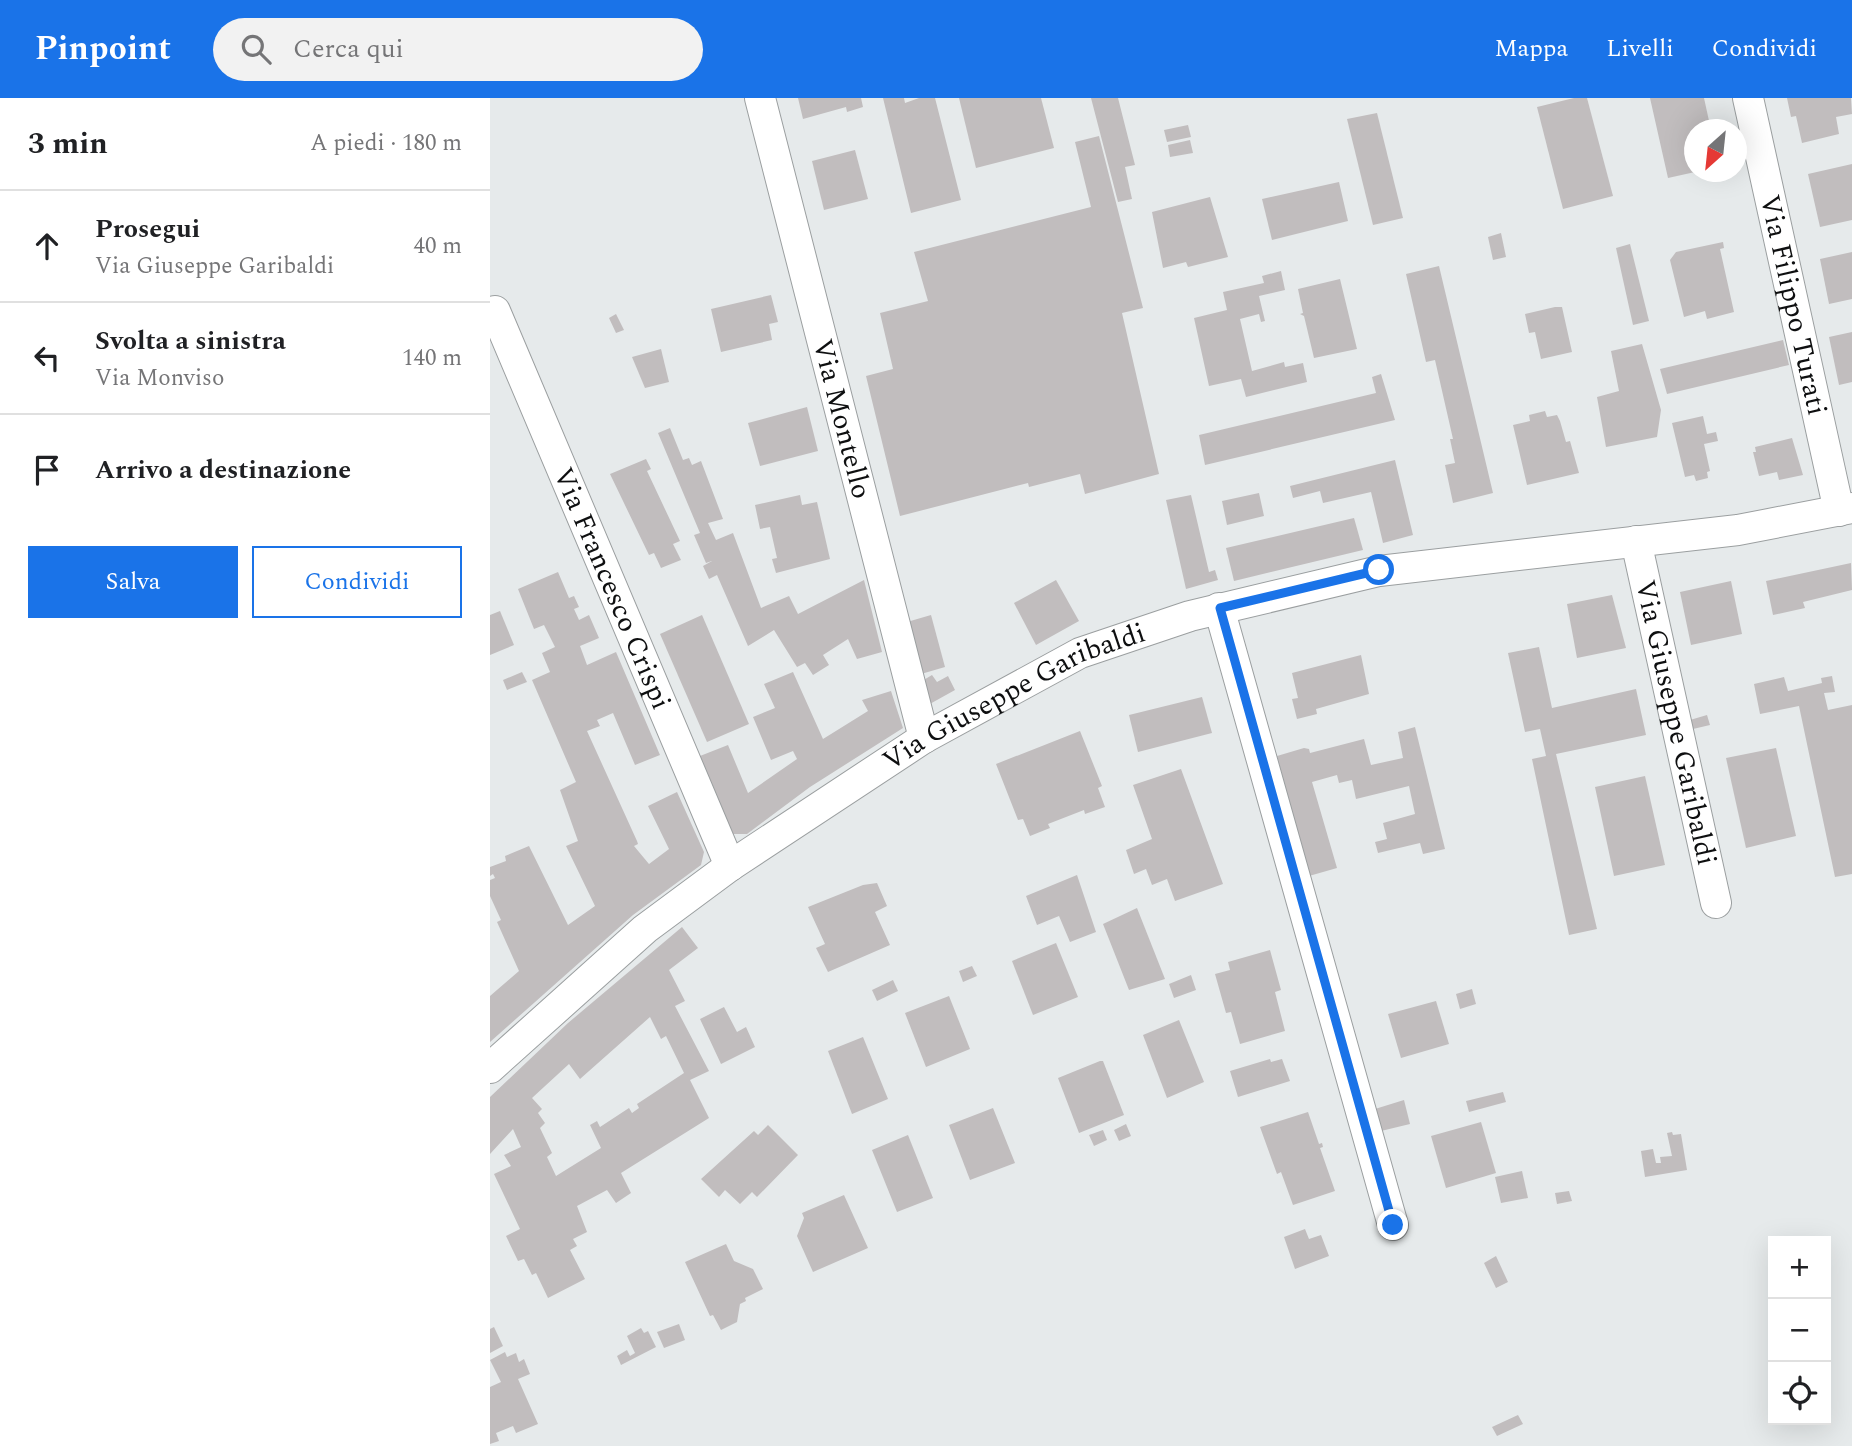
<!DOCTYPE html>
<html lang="it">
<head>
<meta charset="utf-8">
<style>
  :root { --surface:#fff; --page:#f2f2f2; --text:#202124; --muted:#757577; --line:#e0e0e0; --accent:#1a73e8 }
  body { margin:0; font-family:Spectral,serif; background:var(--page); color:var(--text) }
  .controls { position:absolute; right:21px; bottom:21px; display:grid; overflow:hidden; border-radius:0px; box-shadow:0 7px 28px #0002 }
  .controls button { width:63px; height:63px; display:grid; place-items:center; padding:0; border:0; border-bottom:2px solid var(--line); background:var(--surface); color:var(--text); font:35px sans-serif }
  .compass { position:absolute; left:1194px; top:21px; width:63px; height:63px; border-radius:50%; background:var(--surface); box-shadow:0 7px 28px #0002; rotate:207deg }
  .stop { position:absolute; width:21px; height:21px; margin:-16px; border:5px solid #1a73e8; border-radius:50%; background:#fff }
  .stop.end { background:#1a73e8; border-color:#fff; box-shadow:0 2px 7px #0008 }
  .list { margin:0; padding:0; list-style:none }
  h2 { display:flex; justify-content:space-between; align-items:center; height:91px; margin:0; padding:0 28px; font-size:30px }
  h2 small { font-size:23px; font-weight:400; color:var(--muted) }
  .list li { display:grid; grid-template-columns:46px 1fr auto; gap:21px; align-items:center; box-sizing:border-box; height:112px; padding:0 28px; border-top:2px solid var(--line) }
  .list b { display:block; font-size:26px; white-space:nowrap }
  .list p { margin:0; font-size:23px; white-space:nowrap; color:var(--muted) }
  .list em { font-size:23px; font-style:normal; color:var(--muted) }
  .actions { display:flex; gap:14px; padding:21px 28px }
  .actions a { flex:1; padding:16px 0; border:2px solid var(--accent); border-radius:0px; text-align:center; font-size:24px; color:var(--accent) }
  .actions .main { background:var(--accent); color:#fff }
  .icon { flex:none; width:38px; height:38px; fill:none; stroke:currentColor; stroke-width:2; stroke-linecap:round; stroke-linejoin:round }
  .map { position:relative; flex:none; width:1362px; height:1348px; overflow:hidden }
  header { display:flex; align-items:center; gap:42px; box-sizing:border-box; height:98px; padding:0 35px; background:var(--accent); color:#fff }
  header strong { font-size:33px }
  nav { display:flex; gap:38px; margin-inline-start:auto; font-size:24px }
  .search { width:490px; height:63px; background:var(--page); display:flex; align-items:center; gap:18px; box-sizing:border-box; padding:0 24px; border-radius:38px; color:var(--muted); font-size:26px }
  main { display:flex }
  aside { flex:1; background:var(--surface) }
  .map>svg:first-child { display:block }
</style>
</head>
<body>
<header>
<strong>Pinpoint</strong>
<div class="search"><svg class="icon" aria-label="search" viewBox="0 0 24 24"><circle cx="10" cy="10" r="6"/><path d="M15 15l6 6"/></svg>Cerca qui</div>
<nav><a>Mappa</a><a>Livelli</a><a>Condividi</a></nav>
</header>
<main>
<aside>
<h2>3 min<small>A piedi · 180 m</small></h2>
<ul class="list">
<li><svg class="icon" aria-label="ahead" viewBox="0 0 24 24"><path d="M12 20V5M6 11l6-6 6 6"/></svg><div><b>Prosegui</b><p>Via Giuseppe Garibaldi</p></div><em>40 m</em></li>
<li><svg class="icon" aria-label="left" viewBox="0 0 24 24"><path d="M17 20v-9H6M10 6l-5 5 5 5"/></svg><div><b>Svolta a sinistra</b><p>Via Monviso</p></div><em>140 m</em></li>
<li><svg class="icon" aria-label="arrive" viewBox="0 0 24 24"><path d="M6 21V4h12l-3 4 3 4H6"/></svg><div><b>Arrivo a destinazione</b></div></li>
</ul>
<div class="actions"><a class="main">Salva</a><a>Condividi</a></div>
</aside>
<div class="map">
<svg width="1362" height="1348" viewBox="0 0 1362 1348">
  <rect width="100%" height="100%" fill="#e6eaeb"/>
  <g fill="#c1bdbe" fill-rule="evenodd">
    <polygon points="308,0 371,0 373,9 357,14 356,9 313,21"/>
    <polygon points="393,0 414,0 415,5 429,0 445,0 471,102 421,115"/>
    <polygon points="469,0 551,0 564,50 486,70"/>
    <polygon points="601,0 628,0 645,67 635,69 642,101 628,104"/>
    <polygon points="1084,0 1097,0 1123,98 1073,111 1047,9"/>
    <polygon points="1160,0 1214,0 1221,32 1204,32 1205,74 1178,80"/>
    <polygon points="1297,0 1361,0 1362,16 1346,19 1349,36 1312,45 1306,18 1301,19"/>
    <polygon points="887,15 913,120 883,127 857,21"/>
    <polygon points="698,27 701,39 677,44 674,32"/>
    <polygon points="609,38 653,210 632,215 669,376 595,396 590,376 539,389 538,385 410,418 376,278 403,271 390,215 438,203 424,154 601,109 585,44"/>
    <polygon points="700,42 703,55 680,59 678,47"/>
    <polygon points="365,52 378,101 334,112 322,63"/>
    <polygon points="1362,66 1362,122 1330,129 1318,76"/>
    <polygon points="849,84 858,123 782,142 772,101"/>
    <polygon points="720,99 738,159 698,169 696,164 673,170 662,114"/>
    <polygon points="1011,135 1016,159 1003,162 998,139"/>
    <polygon points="1233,144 1234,150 1230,151 1244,214 1217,221 1215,213 1194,219 1180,162 1186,154"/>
    <polygon points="1140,146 1159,223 1143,227 1126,150"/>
    <polygon points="1362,154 1362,201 1339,206 1330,161"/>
    <polygon points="949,168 1003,395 963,405 955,367 965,365 960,341 963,341 945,262 936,264 916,176"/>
    <polygon points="791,173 795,192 769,198 775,223 771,224 769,216 750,221 762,273 794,264 795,269 813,265 817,284 756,299 751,281 719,288 704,220 737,212 733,194 774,185 772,178"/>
    <polygon points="850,181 867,251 824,260 814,218 810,216 813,215 808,191"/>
    <polygon points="281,197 288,224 279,226 282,242 231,254 221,211"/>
    <polygon points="1065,209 1072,209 1082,254 1051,261 1045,234 1039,235 1035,216"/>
    <polygon points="126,216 134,232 126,235 119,220"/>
    <polygon points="1362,234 1362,284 1349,287 1339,239"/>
    <polygon points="1293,242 1299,267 1177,296 1170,271"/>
    <polygon points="1152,246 1171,312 1167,339 1116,349 1107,299 1129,293 1121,253"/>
    <polygon points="171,251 179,284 155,290 142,259"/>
    <polygon points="891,276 905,322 715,367 709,337 886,295 882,279"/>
    <polygon points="317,309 328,353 270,368 258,325"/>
    <polygon points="1055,313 1057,319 1067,317 1070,323 1076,344 1080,343 1089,375 1037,387 1023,327 1040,323 1039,317"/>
    <polygon points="1213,318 1217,336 1226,334 1228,343 1214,346 1220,373 1217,374 1218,380 1206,383 1204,377 1195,379 1182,325"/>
    <polygon points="180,330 193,362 199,360 202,367 211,363 233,421 218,425 226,442 243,435 271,510 299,498 308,516 374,482 392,554 367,561 358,541 333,557 339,567 323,577 315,565 307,569 284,532 258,548 227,477 219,481 213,468 222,463 216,465 204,437 210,435 168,335"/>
    <polygon points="1302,340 1313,377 1289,382 1287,374 1269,378 1263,354 1266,354 1265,349"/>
    <polygon points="156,361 161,371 157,373 190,443 183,446 191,462 171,470 164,455 159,457 120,376"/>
    <polygon points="905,362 923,437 893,445 881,394 833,405 830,393 803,400 800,388"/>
    <polygon points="769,395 774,418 737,427 732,403"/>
    <polygon points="310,397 312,407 327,404 340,461 286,475 282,461 287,460 280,429 270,431 265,407"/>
    <polygon points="701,397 719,474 725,472 728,482 696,491 676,402"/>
    <polygon points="864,420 873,452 744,483 736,450"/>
    <polygon points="1361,465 1362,492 1313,504 1315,510 1283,517 1276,483"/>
    <polygon points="68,474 79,500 84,498 89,509 84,511 89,522 99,517 109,540 90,548 97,567 126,554 170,657 145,667 123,615 107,622 110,628 97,633 147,743 148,746 144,748 159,766 179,751 158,708 187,694 214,754 211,767 143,817 0,944 0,898 29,873 7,824 11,822 0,798 0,782 5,780 3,776 0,778 0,769 16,763 15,758 39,748 78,827 105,808 76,748 88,743 70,692 86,684 42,582 60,574 52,555 65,549 54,527 44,531 28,491"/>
    <polygon points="566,482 589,523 546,547 524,505"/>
    <polygon points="1241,483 1252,536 1201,547 1190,494"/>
    <polygon points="1122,497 1136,550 1087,560 1077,506"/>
    <polygon points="10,513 24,547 0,557 0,517"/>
    <polygon points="212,517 259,626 217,644 170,536"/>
    <polygon points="441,517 455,569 431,576 417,524"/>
    <polygon points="1049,549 1062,610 1146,591 1156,637 1066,656 1107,831 1079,837 1042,661 1056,658 1050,631 1035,634 1018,555"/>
    <polygon points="871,557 879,596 826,611 827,616 807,621 802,601 808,600 802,575"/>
    <polygon points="32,574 37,584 17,592 13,582"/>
    <polygon points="303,574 333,641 378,613 372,602 401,593 413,630 320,689 257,736 243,736 210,658 238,647 258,695 307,661 303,653 281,662 263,619 285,610 274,586"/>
    <polygon points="442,577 447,584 458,578 465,592 438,607 432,583"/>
    <polygon points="1342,578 1345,594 1334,595 1338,612 1362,607 1362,776 1345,779 1309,608 1270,616 1264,586 1294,579 1298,593 1332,585 1331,580"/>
    <polygon points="712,599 722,635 648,654 639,617"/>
    <polygon points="1217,617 1220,627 1203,631 1200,622"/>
    <polygon points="925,629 955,751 933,756 930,745 888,755 885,744 897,741 893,725 925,716 919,688 866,701 862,682 849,685 847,677 822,684 847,770 819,778 787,658 814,650 819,651 820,655 874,641 881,667 913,660 908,634"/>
    <polygon points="590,633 612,688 608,690 615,709 595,716 594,712 558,726 560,730 540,738 533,721 528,722 506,666"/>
    <polygon points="1286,650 1306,738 1256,750 1236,660"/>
    <polygon points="691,671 733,786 685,803 677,781 662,787 656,771 644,776 636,752 662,741 643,687"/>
    <polygon points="1155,678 1175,767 1124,778 1105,689"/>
    <polygon points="587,777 606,834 580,844 569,818 547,827 536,798"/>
    <polygon points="387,785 397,808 385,814 400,847 338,874 326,850 335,846 318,809 373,787"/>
    <polygon points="647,810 675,881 639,892 613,826"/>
    <path d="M192,829l16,21 -29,22 16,31 -10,5 34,65 -19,9 19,38 -88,55 10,20 -15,10 -9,-13 -30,16 10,26 -14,7 4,7 -7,4 15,29 -37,19 -12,-25 -4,2 -8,-16 -6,2 -12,-25 14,-7 -26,-55 17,-8 -7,-11 17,-8 -8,-18 -23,25v-57l78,-74zM160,919l11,22 5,-3 18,37 -47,31 2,4 -7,5 -3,-5 -29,19 -3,-6 -7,4 11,23 -45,28 -9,-19 5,-4 -12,-25 5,-5 -7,-10 4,-4 -10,-11 37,-34 11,15z"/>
    <polygon points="566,845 588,899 543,917 522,863"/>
    <polygon points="780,852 791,892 785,894 795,933 750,946 741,914 736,915 725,876 740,872 738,864"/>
    <polygon points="482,868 487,878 473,884 469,873"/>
    <polygon points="701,877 706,892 684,900 679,886"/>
    <polygon points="403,882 408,893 387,903 382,892"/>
    <polygon points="982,891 986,906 970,911 966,896"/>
    <polygon points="459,898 480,951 436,969 415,915"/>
    <polygon points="946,903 959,946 911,960 898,916"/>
    <polygon points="234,909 247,934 256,929 265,949 231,966 210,921"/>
    <polygon points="689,922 714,984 677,1000 653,937"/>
    <polygon points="373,939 398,1001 362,1016 338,953"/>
    <polygon points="780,961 781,964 792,961 800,983 748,999 740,973"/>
    <polygon points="610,963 613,963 634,1017 589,1035 568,980"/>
    <polygon points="1013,994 1016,1004 979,1014 976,1003"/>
    <polygon points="914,1002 920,1026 891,1033 885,1011"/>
    <polygon points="503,1010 525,1065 480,1082 459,1027"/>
    <polygon points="818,1014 829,1046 832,1045 833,1049 830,1050 845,1093 803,1107 791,1074 787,1076 770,1029"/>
    <polygon points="991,1024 1006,1075 956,1090 941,1038"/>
    <polygon points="636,1026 641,1038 629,1043 624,1032"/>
    <polygon points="278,1027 308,1057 267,1099 262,1094 250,1106 235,1092 229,1099 211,1081 264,1033 268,1037"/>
    <polygon points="613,1032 617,1042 604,1048 599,1037"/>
    <polygon points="1182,1034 1183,1037 1191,1036 1197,1072 1155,1079 1151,1053 1163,1051 1166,1065 1171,1065 1170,1059 1182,1058 1177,1035"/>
    <polygon points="418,1037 443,1100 407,1114 382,1052"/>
    <polygon points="1032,1073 1038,1100 1011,1105 1005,1079"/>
    <polygon points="1079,1093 1082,1103 1067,1106 1065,1095"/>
    <polygon points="354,1097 378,1150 323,1174 307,1138 314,1120 312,1115"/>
    <polygon points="815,1131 819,1141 831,1137 839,1158 805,1171 794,1139"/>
    <polygon points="236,1146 244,1163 263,1171 273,1191 255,1200 256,1203 250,1206 247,1224 231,1232 223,1217 220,1218 195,1164"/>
    <polygon points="1006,1158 1018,1184 1006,1190 994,1165"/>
    <polygon points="189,1226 195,1242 174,1250 167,1234"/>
    <polygon points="4,1229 13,1248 0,1255 0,1231"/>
    <polygon points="151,1230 154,1235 158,1233 166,1249 131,1267 127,1258 137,1252 140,1258 145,1255 137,1238"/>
    <polygon points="15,1254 17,1259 26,1255 29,1264 34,1261 40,1276 28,1281 48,1326 26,1335 23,1328 6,1335 9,1343 0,1346 0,1289 11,1284 0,1262"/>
    <polygon points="1028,1317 1033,1326 1007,1338 1002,1329"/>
  </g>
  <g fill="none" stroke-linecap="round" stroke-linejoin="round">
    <g stroke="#9b9fa0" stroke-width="32">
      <g id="street">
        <path id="s1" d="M270,0l164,640"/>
        <path id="s2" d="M1258,0l91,413"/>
        <path id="s3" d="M5,213l235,555"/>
        <path id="s4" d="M1146,443l80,362"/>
        <polyline points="729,510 903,1127"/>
        <path id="s5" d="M0,970l155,-139 85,-63 194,-128 156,-85 110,-37 189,-45 359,-41 114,-22"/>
      </g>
    </g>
    <use href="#street" stroke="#fff" stroke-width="30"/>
  </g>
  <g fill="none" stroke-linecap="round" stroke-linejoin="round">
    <polyline stroke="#1a73e8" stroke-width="9" points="889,472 730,510 903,1127"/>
  </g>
  <g text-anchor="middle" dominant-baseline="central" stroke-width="5" stroke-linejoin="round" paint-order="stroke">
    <g font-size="28" fill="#0e0f10" stroke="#f4f7f9">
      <text stroke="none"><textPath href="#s2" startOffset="212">Via Filippo Turati</textPath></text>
      <text stroke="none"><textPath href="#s1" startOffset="331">Via Montello</textPath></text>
      <text stroke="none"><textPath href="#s3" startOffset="301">Via Francesco Crispi</textPath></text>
      <text stroke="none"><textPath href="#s5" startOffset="646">Via Giuseppe Garibaldi</textPath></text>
      <text stroke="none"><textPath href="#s4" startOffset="186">Via Giuseppe Garibaldi</textPath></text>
    </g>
  </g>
</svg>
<div class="controls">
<button>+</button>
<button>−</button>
<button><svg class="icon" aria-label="locate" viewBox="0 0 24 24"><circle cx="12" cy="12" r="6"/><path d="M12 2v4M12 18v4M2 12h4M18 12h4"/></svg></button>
</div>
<svg class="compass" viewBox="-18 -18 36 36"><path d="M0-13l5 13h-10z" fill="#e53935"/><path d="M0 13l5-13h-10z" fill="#757577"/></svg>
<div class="stop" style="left:889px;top:472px"></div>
<div class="stop end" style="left:903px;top:1127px"></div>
</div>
</main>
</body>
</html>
